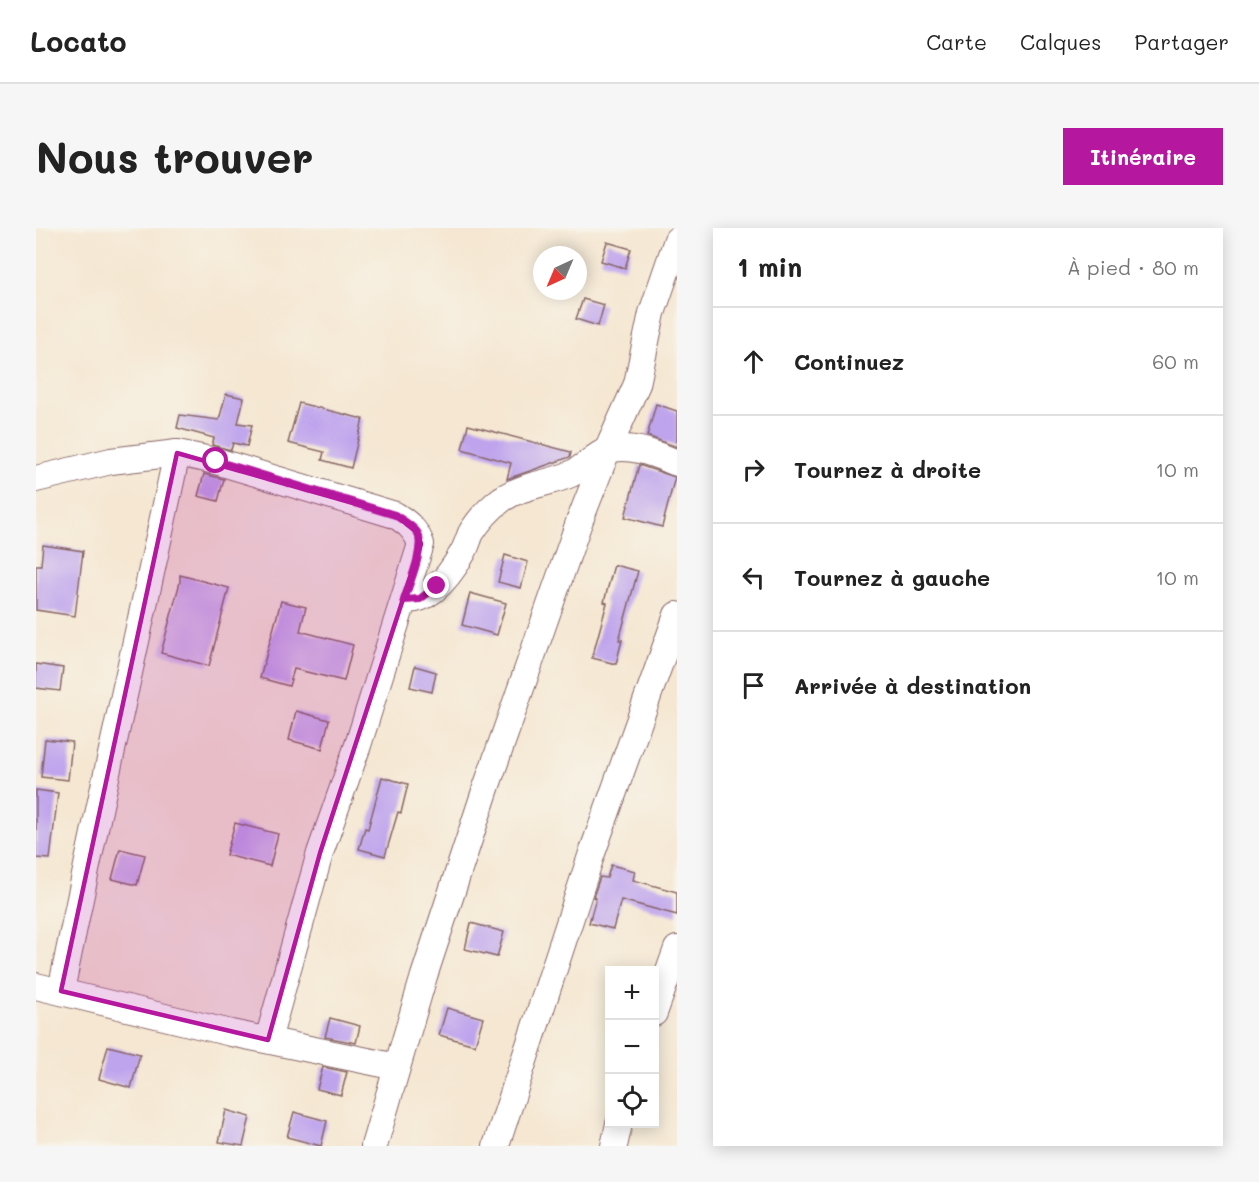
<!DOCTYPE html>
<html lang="fr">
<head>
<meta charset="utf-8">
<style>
  :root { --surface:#fff; --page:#f6f6f6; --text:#222; --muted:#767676; --line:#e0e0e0; --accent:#b5179e }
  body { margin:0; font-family:Mali,sans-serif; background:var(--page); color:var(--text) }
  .controls { position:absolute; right:18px; bottom:18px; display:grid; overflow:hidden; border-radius:0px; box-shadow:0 3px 15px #0003 }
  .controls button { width:54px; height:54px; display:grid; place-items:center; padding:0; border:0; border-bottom:2px solid var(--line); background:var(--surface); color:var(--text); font:30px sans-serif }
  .compass { position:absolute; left:497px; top:18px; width:54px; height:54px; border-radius:50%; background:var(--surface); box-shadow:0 3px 15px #0003; rotate:224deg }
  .stop { position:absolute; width:18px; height:18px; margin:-14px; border:4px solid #b5179e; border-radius:50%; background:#fff }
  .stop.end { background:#b5179e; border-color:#fff; box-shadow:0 2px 6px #0008 }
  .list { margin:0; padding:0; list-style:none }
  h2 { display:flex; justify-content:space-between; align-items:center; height:78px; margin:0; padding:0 24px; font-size:26px }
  h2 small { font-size:20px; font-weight:400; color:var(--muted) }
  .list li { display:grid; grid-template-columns:39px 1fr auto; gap:18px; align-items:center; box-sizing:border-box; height:108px; padding:0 24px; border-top:2px solid var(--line) }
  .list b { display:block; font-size:22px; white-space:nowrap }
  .list em { font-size:20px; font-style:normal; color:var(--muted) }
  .icon { flex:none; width:33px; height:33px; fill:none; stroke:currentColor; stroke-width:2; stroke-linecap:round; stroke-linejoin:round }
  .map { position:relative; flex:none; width:641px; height:918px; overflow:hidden; border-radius:0px }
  header { display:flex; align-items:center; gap:36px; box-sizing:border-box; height:84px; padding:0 30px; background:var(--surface); border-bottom:2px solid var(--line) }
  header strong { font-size:28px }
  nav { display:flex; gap:33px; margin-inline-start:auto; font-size:21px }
  .intro { display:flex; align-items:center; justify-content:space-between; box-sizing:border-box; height:144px; padding:0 36px }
  h1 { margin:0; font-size:42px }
  .button { padding:15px 27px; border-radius:0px; background:var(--accent); color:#fff; font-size:21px; font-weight:700 }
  main { display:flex; gap:36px; padding:0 36px }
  aside { flex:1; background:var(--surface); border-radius:0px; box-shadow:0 3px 15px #0003 }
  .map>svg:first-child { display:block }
</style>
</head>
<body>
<header>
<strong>Locato</strong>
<nav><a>Carte</a><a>Calques</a><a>Partager</a></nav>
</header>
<div class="intro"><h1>Nous trouver</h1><a class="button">Itinéraire</a></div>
<main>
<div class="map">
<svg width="641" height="918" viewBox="0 0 641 918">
  <rect width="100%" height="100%" fill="#f7f3e8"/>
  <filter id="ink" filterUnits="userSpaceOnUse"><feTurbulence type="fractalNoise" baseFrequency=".0167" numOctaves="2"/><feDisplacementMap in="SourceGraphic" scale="12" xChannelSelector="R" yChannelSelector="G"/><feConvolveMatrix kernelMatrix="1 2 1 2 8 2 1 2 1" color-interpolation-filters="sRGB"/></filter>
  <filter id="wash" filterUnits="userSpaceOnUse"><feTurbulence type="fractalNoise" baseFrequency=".008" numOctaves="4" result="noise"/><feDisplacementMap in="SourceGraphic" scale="24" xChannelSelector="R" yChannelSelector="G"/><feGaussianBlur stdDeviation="1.35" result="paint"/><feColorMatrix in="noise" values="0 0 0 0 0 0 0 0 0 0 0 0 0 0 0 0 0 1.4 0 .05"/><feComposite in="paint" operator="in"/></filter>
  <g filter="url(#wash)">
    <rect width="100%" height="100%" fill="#f5e7d2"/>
    <g id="blocks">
      <g fill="#bea3ed">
        <polygon points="571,14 595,21 589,40 565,33"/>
        <polygon points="547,71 568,77 562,98 540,91"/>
        <polygon points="190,166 208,170 202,195 216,197 211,218 197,215 195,222 176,217 178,210 141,200 144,187 183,192"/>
        <polygon points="263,175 327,191 315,240 286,232 288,224 252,215"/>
        <polygon points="620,176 641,183 641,219 611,208"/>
        <polygon points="432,197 535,224 534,229 471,251 475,235 426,221"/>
        <polygon points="603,237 639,249 626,299 589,289"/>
        <polygon points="168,246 188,251 182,273 162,268"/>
        <polygon points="7,317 47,323 39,388 0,382 0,337 5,337"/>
        <polygon points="469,327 492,334 485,360 462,354"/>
        <polygon points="578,337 602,343 583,412 586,412 580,436 556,430 571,375 568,374"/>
        <polygon points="144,347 193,360 173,438 125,425 144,354"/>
        <polygon points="434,365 470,375 461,407 426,397"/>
        <polygon points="245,373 270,379 264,403 317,417 308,453 258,441 253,458 224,450"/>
        <polygon points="0,436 27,440 24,463 0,460"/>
        <polygon points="379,438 400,444 396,464 374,459"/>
        <polygon points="260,483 293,492 286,521 253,512"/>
        <polygon points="9,511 36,514 32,552 5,549"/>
        <polygon points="346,549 372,556 365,585 362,584 349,628 323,621 329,600 332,601"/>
        <polygon points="0,562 22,565 14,631 0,630"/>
        <polygon points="199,595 242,606 234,638 190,627"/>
        <polygon points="84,621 109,627 101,657 76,651"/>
        <polygon points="575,637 599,643 597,652 641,664 641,687 585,672 577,701 553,695 560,670 557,669 564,649 571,650"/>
        <polygon points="435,695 468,704 461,729 429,721"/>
        <polygon points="411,780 447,790 439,817 403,807"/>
        <polygon points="294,790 324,798 320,815 289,809"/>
        <polygon points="72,818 104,826 95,860 63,851"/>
        <polygon points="287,839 311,844 305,867 281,861"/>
        <polygon points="190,882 214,889 207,918 183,914"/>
        <polygon points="258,884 291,893 285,918 251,909"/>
      </g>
    </g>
  </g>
  <g filter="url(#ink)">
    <use href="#blocks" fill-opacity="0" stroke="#866565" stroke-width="1.5"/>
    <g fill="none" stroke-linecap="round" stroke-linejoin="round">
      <g stroke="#866565" stroke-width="28">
        <g id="minor">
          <path d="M0,251l75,-18 66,-8 39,8 179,54c13,8 21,15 26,29l-63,201 -38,108 -52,187"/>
          <path d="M368,372c26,2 46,-25 58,-46 4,-6 6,-14 9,-21 8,-13 19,-25 31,-34 21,-14 46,-15 69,-25 13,-6 22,-17 35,-23 22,-9 51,4 71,12"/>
          <polyline points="0,758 195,805 361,839"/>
          <path d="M25,763c36,-180 78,-359 116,-538"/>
          <polyline points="618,785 641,721"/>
          <polyline points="338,918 388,748 450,560 542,297 571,223 601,156 616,85 641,12"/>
          <polyline points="460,918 555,628 641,387"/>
          <polyline points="578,918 583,896"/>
        </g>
      </g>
      <use href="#minor" stroke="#fff" stroke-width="26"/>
    </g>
  </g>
  <g fill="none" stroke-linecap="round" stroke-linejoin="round" filter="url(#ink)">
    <path stroke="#b5179e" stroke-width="8" d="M180,233l179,54c7,5 17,10 22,17 9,14 -8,52 -13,68l16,-1 17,-13"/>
  </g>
  <path fill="#b5179e" fill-opacity="0.2" stroke="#b5179e" stroke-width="4.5" stroke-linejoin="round" d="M141,225l218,62 22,17 4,12 -101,309 -52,187 -207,-49z"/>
</svg>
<div class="controls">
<button>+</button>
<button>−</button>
<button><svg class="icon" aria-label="locate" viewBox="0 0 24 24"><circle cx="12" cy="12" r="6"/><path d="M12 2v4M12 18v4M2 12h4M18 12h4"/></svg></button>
</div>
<svg class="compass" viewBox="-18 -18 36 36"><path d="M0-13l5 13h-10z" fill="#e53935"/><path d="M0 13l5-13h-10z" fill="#767676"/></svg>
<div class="stop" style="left:180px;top:233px"></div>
<div class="stop end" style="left:401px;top:358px"></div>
</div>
<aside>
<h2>1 min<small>À pied · 80 m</small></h2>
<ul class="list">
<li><svg class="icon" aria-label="ahead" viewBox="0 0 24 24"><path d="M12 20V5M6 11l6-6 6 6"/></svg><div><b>Continuez</b></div><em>60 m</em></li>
<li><svg class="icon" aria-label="right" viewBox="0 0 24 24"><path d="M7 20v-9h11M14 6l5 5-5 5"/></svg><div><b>Tournez à droite</b></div><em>10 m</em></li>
<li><svg class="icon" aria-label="left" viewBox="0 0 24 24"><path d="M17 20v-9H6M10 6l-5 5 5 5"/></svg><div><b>Tournez à gauche</b></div><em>10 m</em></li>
<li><svg class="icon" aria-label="arrive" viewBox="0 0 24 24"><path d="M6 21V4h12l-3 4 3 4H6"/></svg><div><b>Arrivée à destination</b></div></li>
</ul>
</aside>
</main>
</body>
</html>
